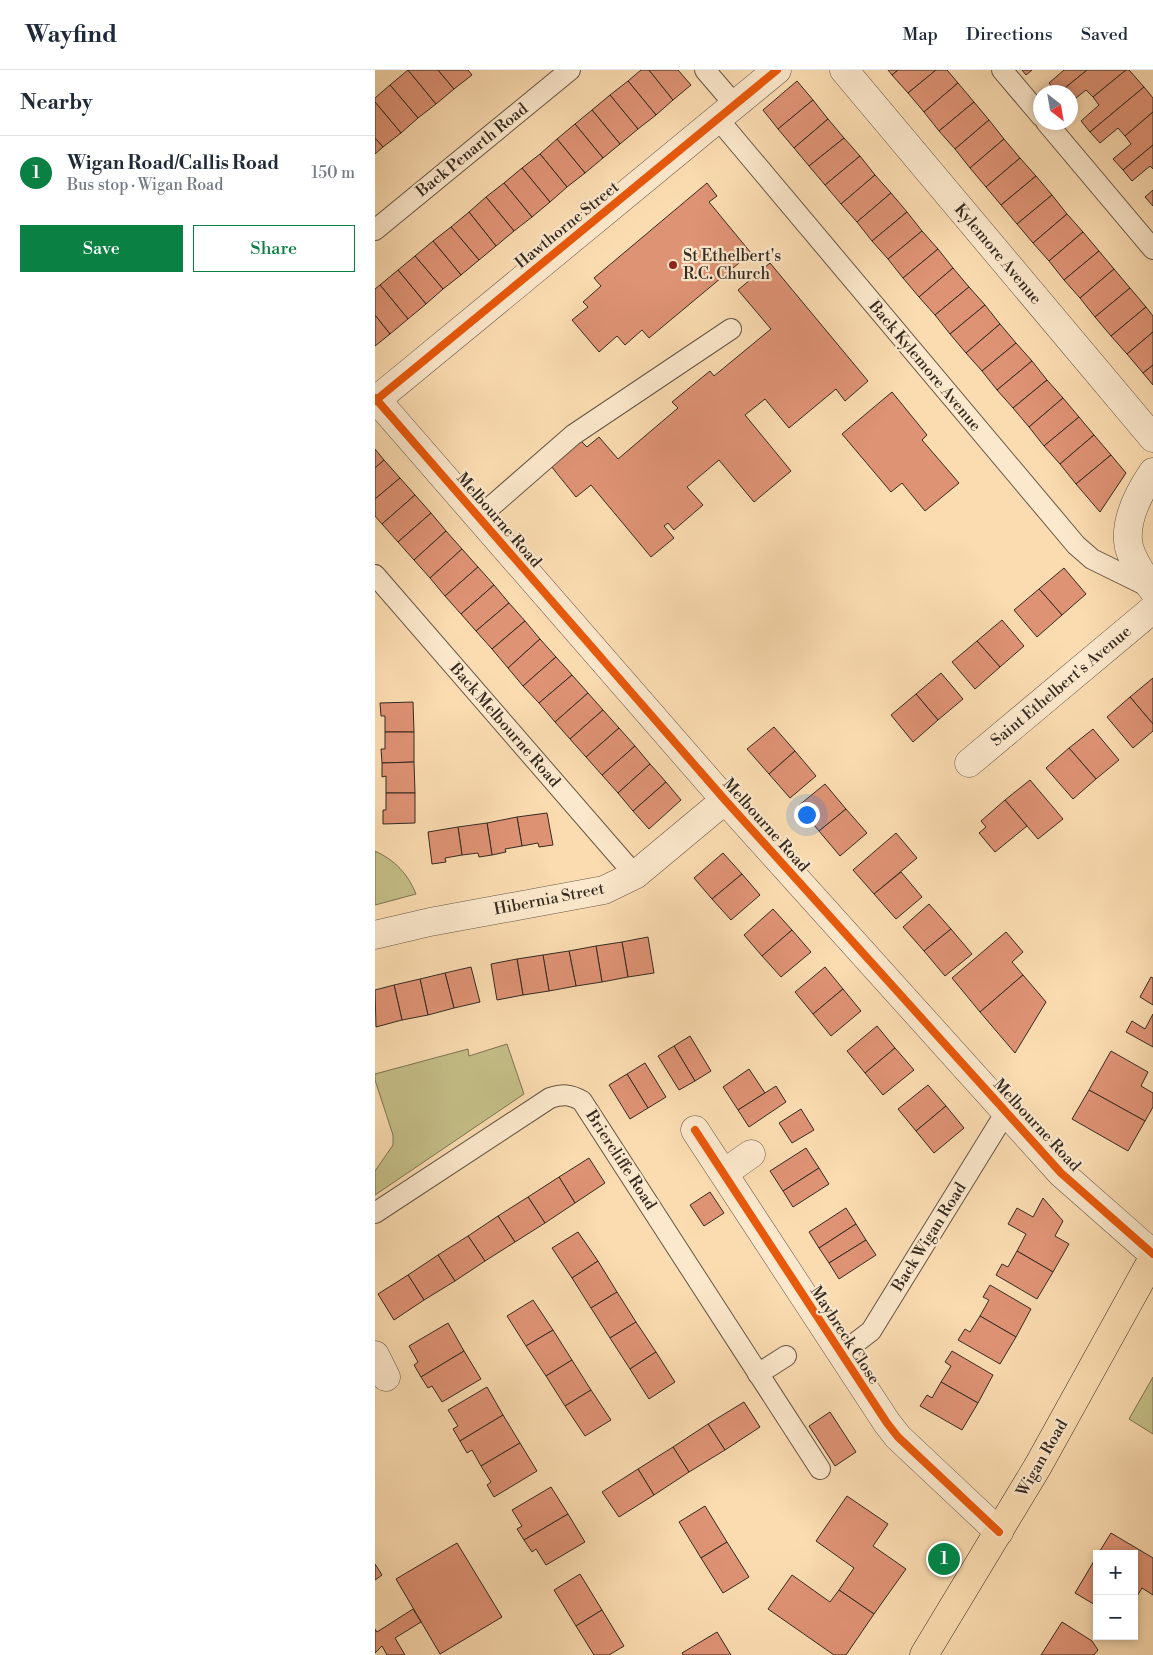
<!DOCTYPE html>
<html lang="en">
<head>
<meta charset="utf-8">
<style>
  :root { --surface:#fff; --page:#f6f6f7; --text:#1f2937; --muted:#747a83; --line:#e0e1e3; --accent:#0b8043 }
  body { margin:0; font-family:"Libre Bodoni",serif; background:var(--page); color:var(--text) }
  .controls { position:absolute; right:15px; bottom:15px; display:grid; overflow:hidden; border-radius:0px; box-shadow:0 2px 8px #0003 }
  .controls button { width:45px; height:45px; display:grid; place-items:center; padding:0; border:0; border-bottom:1px solid var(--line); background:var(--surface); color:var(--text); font:25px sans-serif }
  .compass { position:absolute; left:658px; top:15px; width:45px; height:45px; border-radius:50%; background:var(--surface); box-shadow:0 2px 8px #0003; rotate:149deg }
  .you { position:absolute; left:431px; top:744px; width:18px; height:18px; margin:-12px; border:4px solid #fff; border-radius:50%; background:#1a73e8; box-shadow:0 0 0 8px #1a73e833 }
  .badge { display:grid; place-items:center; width:32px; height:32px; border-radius:50%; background:var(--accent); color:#fff; font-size:16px; font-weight:700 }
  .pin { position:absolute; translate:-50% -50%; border:2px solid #fff; box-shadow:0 1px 5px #0006 }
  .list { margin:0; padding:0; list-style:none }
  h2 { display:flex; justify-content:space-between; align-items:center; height:65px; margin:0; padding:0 20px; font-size:21px }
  h2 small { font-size:16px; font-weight:400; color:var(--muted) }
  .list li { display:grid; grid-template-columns:32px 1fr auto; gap:15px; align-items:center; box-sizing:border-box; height:75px; padding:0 20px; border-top:1px solid var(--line) }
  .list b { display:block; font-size:19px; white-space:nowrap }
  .list p { margin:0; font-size:16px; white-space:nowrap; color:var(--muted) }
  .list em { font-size:16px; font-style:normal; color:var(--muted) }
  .actions { display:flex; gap:10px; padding:15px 20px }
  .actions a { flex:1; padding:11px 0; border:1px solid var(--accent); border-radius:0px; text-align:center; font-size:18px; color:var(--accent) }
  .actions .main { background:var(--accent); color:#fff }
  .map { position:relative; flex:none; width:778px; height:1585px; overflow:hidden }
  header { display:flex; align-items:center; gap:30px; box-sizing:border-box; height:70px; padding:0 25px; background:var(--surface); border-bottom:1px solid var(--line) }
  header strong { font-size:24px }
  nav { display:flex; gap:28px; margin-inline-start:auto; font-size:18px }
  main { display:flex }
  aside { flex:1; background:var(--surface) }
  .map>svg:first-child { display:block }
</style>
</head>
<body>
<header>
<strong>Wayfind</strong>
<nav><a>Map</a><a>Directions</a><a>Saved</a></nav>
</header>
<main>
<aside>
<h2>Nearby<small></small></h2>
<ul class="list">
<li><span class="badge">1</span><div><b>Wigan Road/Callis Road</b><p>Bus stop · Wigan Road</p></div><em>150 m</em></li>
</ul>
<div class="actions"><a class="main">Save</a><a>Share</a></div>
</aside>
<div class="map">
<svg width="778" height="1585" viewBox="0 0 778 1585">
  <rect width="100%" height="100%" fill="#fbdcb1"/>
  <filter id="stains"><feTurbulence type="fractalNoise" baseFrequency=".004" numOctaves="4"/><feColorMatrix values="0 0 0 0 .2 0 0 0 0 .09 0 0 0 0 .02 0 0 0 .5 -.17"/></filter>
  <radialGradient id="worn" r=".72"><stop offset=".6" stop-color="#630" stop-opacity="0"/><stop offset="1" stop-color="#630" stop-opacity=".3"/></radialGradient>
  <g fill="#c5bf88" stroke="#7c7454">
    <path d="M0,781c20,9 33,23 41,43l-41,11z"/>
    <polygon points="132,974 149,1024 0,1125 0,1101 18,1075 18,1065 0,1010 0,1004 93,979 94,986"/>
    <polygon points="778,1307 778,1364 754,1349"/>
  </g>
  <g fill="#df9375" stroke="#342a21">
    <polygon points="33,0 61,34 43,48 15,15"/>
    <polygon points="33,0 63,0 79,19 61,34"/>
    <polygon points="63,0 93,0 97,5 79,19"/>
    <polygon points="266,0 274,0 298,30 281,45 253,11"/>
    <polygon points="274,0 303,0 316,15 298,30"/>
    <polygon points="513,0 523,0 517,5"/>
    <polygon points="523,0 561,0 533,23 517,5"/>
    <polygon points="561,0 572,0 583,13 549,42 533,23"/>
    <polygon points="647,0 657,0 651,5"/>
    <polygon points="689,0 712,0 685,22 682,22 674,13"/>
    <polygon points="712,0 751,0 718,27 711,20 696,32 696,22 685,22"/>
    <polygon points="751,0 754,0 769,17 715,62 706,51 724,35 718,27"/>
    <polygon points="253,11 281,45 263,59 235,25"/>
    <polygon points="422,11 438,30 403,59 388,40"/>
    <polygon points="583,13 599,32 564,61 549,42"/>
    <polygon points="15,15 43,48 26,63 0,32 0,28"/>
    <polygon points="769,17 778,28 778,42 750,66 743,58 725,73 715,62"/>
    <polygon points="235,25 263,59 245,74 217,40"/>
    <polygon points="438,30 453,49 419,78 403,59"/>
    <polygon points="0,32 26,63 8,77 0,68"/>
    <polygon points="599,32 614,50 580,79 564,61"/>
    <polygon points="217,40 245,74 228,88 200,54"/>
    <polygon points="778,42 778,75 748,100 738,89 756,74 750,66"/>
    <polygon points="453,49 469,68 434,96 419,78"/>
    <polygon points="614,50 629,69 595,98 580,79"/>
    <polygon points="200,54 228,88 210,103 182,69"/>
    <polygon points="0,68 8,77 0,84"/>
    <polygon points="469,68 485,86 450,115 434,96"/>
    <polygon points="182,69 210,103 192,117 165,84"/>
    <polygon points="629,69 645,88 611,117 595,98"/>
    <polygon points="778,75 778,99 775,96 757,111 748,100"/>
    <polygon points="165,84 192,117 175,132 147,98"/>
    <polygon points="485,86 500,105 466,134 450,115"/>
    <polygon points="645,88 661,106 626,135 611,117"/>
    <polygon points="147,98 175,132 157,147 129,113"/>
    <polygon points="500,105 516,123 482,152 466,134"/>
    <polygon points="661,106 677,125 642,154 626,135"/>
    <polygon points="129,113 157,147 139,161 111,127"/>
    <polygon points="332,113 342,126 334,132 376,183 274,268 267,260 250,275 242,266 224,282 197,250 213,237 208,232 226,216 219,208"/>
    <polygon points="778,120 778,136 770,127"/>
    <polygon points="516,123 532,142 497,171 482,152"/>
    <polygon points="677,125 692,144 658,173 642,154"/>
    <polygon points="111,127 139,161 121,176 94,142"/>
    <polygon points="94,142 121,176 104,190 76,157"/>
    <polygon points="532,142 547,161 513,189 497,171"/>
    <polygon points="692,144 708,162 674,191 658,173"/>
    <polygon points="76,157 104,190 86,205 58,171"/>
    <polygon points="547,161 563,179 528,208 513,189"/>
    <polygon points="708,162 724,181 689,210 674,191"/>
    <polygon points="58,171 86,205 68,219 40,186"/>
    <polygon points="563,179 578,198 544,227 528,208"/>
    <polygon points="724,181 739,199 705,228 689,210"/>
    <polygon points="40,186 68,219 51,234 23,200"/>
    <polygon points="395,193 493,311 470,331 461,319 414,358 390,329 370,345 416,401 379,432 344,390 312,417 328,435 299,460 293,453 289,456 299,468 276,487 216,415 201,427 176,396 206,371 212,377 224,367 243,389 303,338 297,332 335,301 339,306 396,259 363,220"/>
    <polygon points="578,198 594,217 560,245 544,227"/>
    <polygon points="739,199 755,218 720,247 705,228"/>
    <polygon points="23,200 51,234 33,249 5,215"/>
    <polygon points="5,215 33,249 15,264 0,245 0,219"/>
    <polygon points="594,217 610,235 575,264 560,245"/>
    <polygon points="755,218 771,237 736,266 720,247"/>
    <polygon points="610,235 625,254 591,283 575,264"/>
    <polygon points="771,237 778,246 778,262 752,284 736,266"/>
    <polygon points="0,245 15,264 0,276"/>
    <polygon points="625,254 641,273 607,301 591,283"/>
    <polygon points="778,262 778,295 768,303 752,284"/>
    <polygon points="641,273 657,291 622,320 607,301"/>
    <polygon points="657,291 672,310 638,338 622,320"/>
    <polygon points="778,295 778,315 768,303"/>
    <polygon points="672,310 688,328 654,357 638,338"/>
    <polygon points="517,322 552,365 547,370 584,413 550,441 527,413 516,422 467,364"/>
    <polygon points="688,328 704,347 669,376 654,357"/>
    <polygon points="704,347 719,365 685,394 669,376"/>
    <polygon points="719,365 736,385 701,414 685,394"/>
    <polygon points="0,379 9,390 0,398"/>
    <polygon points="736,385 751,403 725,442 701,414"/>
    <polygon points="9,390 25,408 0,429 0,398"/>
    <polygon points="25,408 40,425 7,454 0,446 0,429"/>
    <polygon points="40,425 56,443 23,472 7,454"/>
    <polygon points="56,443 71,461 39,490 23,472"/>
    <polygon points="71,461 87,479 55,508 39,490"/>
    <polygon points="87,479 103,497 70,526 55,508"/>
    <polygon points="103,497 119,515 86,544 70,526"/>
    <polygon points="689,498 711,524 687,545 664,519"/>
    <polygon points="119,515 134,533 101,561 86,544"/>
    <polygon points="664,519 687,545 662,567 639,540"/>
    <polygon points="134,533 150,551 117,579 101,561"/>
    <polygon points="627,550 649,576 625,597 602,571"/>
    <polygon points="150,551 165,569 133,598 117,579"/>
    <polygon points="165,569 181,587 148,616 133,598"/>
    <polygon points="602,571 625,597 600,619 577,592"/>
    <polygon points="181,587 197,605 164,633 148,616"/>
    <polygon points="566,603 588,629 563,650 541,624"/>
    <polygon points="197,605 213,623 180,652 164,633"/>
    <polygon points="778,608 778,654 755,627"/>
    <polygon points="213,623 228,640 195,669 180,652"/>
    <polygon points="541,624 563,650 538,672 516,645"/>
    <polygon points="755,627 778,654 778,661 758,678 732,647"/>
    <polygon points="38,632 39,662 10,662 10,646 6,646 5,633"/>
    <polygon points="228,640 244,658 211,687 195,669"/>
    <polygon points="399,657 420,681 394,704 372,679"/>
    <polygon points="244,658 260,676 227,705 211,687"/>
    <polygon points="718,659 744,690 721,709 694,678"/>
    <polygon points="10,662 39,662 39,692 7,693 6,679 10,679"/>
    <polygon points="260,676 275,694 243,723 227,705"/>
    <polygon points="694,678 721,709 698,729 671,698"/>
    <polygon points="420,681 441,706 415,728 394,704"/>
    <polygon points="39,692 40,723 11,723 11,706 7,707 7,693"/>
    <polygon points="275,694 291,712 258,741 243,723"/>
    <polygon points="655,710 688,749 663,769 630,730"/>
    <polygon points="291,712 306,730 274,759 258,741"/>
    <polygon points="450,714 471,739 444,761 423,736"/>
    <polygon points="11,723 40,723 40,753 8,754 8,740 11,740"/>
    <polygon points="630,730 652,756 620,782 604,763 611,757 606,751"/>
    <polygon points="471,739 492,763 465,786 444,761"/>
    <polygon points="172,743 178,775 164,777 163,773 147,776 142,747"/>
    <polygon points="142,747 147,776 130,779 131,782 117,785 112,753"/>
    <polygon points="112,753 117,785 104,787 103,783 87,785 83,757"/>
    <polygon points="83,757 87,785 70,788 71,792 57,794 53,762"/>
    <polygon points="521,763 542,788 499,824 478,800"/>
    <polygon points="348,783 367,804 337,829 319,808"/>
    <polygon points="526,802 547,827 521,849 499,824"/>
    <polygon points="367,804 385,825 356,850 337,829"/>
    <polygon points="554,834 576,859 549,881 528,857"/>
    <polygon points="398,839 417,860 387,886 369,865"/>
    <polygon points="576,859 597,884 570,906 549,881"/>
    <polygon points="417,860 436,882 406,907 387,886"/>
    <polygon points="631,862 648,882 637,892 648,905 605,942 577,908"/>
    <polygon points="273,867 279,903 253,907 247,872"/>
    <polygon points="247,872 253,907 227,912 221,876"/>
    <polygon points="221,876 227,912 201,916 194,881"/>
    <polygon points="194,881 201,916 174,921 168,885"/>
    <polygon points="168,885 174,921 148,925 142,889"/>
    <polygon points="142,889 148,925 122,930 116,894"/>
    <polygon points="96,897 105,932 79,938 70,903"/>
    <polygon points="450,897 468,919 438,944 420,922"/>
    <polygon points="70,903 79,938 53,945 45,909"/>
    <polygon points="648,905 671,932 640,983 605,942"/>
    <polygon points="776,907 778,908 778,935 765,927"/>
    <polygon points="45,909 53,945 27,950 19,915"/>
    <polygon points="19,915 27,950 1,957 0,920"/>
    <polygon points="468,919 486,941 456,966 438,944"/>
    <polygon points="778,944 778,977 751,962 757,951 770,959"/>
    <polygon points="502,956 520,978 490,1003 472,981"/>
    <polygon points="315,966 336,1001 320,1011 299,976"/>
    <polygon points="299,976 320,1011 304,1020 283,986"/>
    <polygon points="520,978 539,1000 508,1025 490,1003"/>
    <polygon points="736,981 773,1002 766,1016 778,1023 778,1037 770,1051 714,1020"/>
    <polygon points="270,993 291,1027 273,1038 252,1004"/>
    <polygon points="374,999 390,1023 363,1040 348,1017"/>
    <polygon points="252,1004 273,1038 255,1049 234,1015"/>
    <polygon points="553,1015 571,1036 541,1061 523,1039"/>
    <polygon points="401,1016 411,1032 374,1057 363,1040"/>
    <polygon points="714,1020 770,1051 753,1081 697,1049"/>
    <polygon points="571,1036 589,1058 559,1083 541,1061"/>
    <polygon points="426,1039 439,1060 417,1073 404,1053"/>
    <polygon points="431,1078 444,1098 408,1121 395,1101"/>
    <polygon points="214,1088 230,1113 200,1133 184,1107"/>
    <polygon points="444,1098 454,1114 418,1137 408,1121"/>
    <polygon points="184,1107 200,1133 170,1153 153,1127"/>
    <polygon points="335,1122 349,1143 329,1156 315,1135"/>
    <polygon points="153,1127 170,1153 140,1172 123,1146"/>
    <polygon points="668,1128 688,1151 680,1166 694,1174 678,1202 642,1181 651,1164 633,1154 642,1138 658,1147"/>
    <polygon points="471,1138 481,1154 444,1178 434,1162"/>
    <polygon points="123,1146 140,1172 110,1191 93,1166"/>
    <polygon points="481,1154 491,1170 454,1193 444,1178"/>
    <polygon points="203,1162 223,1191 197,1208 177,1178"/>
    <polygon points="93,1166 110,1191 80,1211 63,1185"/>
    <polygon points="491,1170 501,1185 464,1209 454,1193"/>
    <polygon points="642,1181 678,1202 662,1229 621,1205 627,1194 633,1197"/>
    <polygon points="63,1185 80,1211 49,1230 33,1205"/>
    <polygon points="223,1191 242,1222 216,1238 197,1208"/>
    <polygon points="33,1205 49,1230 19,1250 3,1224"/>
    <polygon points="615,1215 656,1239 641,1267 605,1246 614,1230 608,1227"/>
    <polygon points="242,1222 261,1252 235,1268 216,1238"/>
    <polygon points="158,1230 178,1260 151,1276 132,1246"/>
    <polygon points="605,1246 641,1267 625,1294 583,1270 590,1259 595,1262"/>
    <polygon points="261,1252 281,1282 255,1299 235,1268"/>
    <polygon points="73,1253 89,1281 46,1307 39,1295 43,1292 34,1276"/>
    <polygon points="178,1260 197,1290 171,1306 151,1276"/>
    <polygon points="89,1281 106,1309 67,1332 57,1316 53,1318 46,1307"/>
    <polygon points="577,1281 618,1305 603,1333 566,1312 576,1296 570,1292"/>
    <polygon points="281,1282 300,1312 274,1329 255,1299"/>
    <polygon points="197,1290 216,1320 190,1336 171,1306"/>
    <polygon points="566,1312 603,1333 587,1360 545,1336 552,1325 557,1328"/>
    <polygon points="112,1317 128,1345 85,1371 78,1359 83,1356 73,1340"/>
    <polygon points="216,1320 236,1350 210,1366 190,1336"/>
    <polygon points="369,1332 385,1357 350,1380 333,1354"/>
    <polygon points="455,1342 481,1382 460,1396 434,1356"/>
    <polygon points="128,1345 145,1373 106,1396 97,1380 92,1383 85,1371"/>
    <polygon points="333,1354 350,1380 314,1402 298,1377"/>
    <polygon points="145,1373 162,1401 119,1427 112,1415 116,1412 106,1396"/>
    <polygon points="298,1377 314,1402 279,1425 263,1399"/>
    <polygon points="263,1399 279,1425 244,1447 227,1422"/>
    <polygon points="176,1417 193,1444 149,1470 142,1459 147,1456 137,1440"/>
    <polygon points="472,1426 513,1454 498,1476 531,1499 499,1544 464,1520 479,1498 441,1471"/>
    <polygon points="330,1436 352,1472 326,1488 304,1452"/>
    <polygon points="193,1444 210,1472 171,1495 161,1479 157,1482 149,1470"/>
    <polygon points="736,1463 778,1488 778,1525 767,1518 759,1531 759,1484 723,1484"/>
    <polygon points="352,1472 374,1507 348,1523 326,1488"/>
    <polygon points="82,1473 127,1547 65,1584 21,1509"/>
    <polygon points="722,1486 722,1536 700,1523"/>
    <polygon points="0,1494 7,1505 0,1510"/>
    <polygon points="205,1504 227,1540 201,1556 179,1520"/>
    <polygon points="417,1505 455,1532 464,1520 499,1544 471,1585 459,1585 393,1539"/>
    <polygon points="38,1539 46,1552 20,1568 30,1585 12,1585 7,1576 0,1583 0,1559 2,1562"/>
    <polygon points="227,1540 249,1576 234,1585 219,1585 201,1556"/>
    <polygon points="687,1552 717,1571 723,1580 719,1585 666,1585"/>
    <polygon points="342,1562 356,1585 308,1585 307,1583"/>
  </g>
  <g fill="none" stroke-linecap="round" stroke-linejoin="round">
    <g stroke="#665645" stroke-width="22">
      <g id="lane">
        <polyline points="330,0 360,35"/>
        <polyline points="627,0 666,46"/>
        <polyline points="343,49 701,475 717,489 776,518"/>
        <polyline points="671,52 778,179"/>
        <polyline points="0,160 195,0"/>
        <polyline points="104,447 198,365 356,259"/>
        <polyline points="0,505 260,805"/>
        <path d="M0,1143l175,-115c13,-4 20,-4 32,3l238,368"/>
        <polyline points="466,1284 496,1261 631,1042"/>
        <polyline points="383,1304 411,1286"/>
      </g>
    </g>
    <g stroke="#665645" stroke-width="29">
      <g id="street">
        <polyline points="469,0 778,368"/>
        <polyline points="0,328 350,730 686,1103 778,1184"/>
        <polyline points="0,331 402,0"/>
        <path d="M778,402c-13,19 -27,45 -25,69 1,16 16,36 25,49"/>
        <polyline points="594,693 778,539"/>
        <polyline points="0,865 55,852 229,820 260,805 350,730"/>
        <polyline points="320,1060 512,1353 523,1367 624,1462"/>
        <polyline points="349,1103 376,1084"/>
        <polyline points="0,1285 11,1307"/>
      </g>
    </g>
    <g stroke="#342a21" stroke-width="29">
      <polyline id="primary" points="549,1585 663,1396 778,1188"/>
    </g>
    <use href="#lane" stroke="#fce8cc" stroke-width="20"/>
    <use href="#street" stroke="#fce8cc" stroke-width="28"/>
    <use href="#primary" stroke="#fbdcb1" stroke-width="28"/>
    <g stroke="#fce8cc" stroke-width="11">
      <g id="cycleway">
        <polyline points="0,328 350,730 686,1103 778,1184"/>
        <polyline points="0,331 402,0"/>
        <polyline points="320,1060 512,1353 523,1367 624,1462"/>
      </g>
    </g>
    <use href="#cycleway" stroke="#e8590c" stroke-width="8"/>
  </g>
  <circle fill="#8f2418" stroke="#fce8cc" stroke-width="2" cx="298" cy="195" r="5"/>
  <g text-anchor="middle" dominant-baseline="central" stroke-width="4.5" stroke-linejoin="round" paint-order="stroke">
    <g font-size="16" fill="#342a21" stroke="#fce8cc">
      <text transform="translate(97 80) rotate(-39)">Back Penarth Road</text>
      <text transform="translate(192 155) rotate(-39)">Hawthorne Street</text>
      <text transform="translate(623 184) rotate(50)">Kylemore Avenue</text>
      <text transform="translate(550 296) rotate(50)">Back Kylemore Avenue</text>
      <text transform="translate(124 450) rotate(49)">Melbourne Road</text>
      <text transform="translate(686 616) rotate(-40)">Saint Ethelbert's Avenue</text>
      <text transform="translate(130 655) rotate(49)">Back Melbourne Road</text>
      <text transform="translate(391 755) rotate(48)">Melbourne Road</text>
      <text transform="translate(174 829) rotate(-11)">Hibernia Street</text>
      <text transform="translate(662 1055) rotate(47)">Melbourne Road</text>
      <text transform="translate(246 1090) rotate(57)">Briercliffe Road</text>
      <text transform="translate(554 1167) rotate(-58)">Back Wigan Road</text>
      <text transform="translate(470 1265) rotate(57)">Maybreck Close</text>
      <text transform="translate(667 1388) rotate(-60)">Wigan Road</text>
    </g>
    <g font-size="16" fill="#342a21" stroke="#fce8cc" text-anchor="start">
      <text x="308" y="186">St Ethelbert's<tspan x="308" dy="18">R.C. Church</tspan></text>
    </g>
  </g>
  <rect width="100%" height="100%" filter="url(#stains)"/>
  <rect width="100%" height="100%" fill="url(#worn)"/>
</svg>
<div class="controls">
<button>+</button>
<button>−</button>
</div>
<svg class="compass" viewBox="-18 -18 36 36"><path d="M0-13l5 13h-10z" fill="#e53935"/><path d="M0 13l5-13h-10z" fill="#747a83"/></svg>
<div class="you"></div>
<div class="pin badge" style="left:569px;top:1489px">1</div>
</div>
</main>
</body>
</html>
